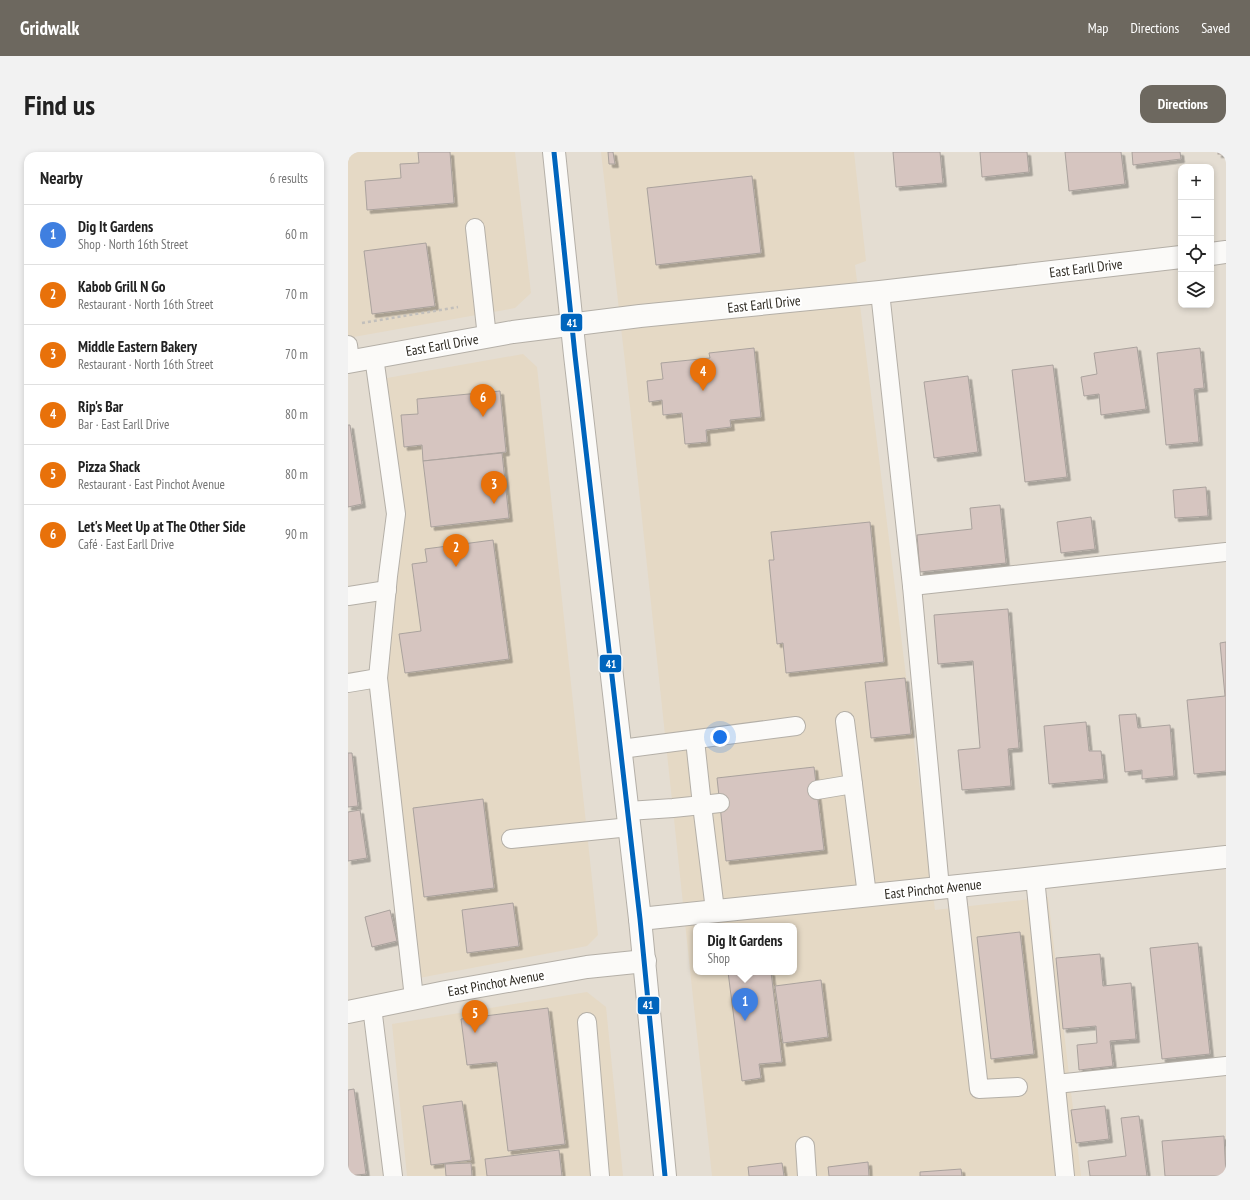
<!DOCTYPE html>
<html lang="en">
<head>
<meta charset="utf-8">
<style>
  :root { --surface:#fff; --page:#f2f2f2; --text:#222; --muted:#767676; --line:#e0e0e0; --accent:#6d685f }
  body { margin:0; font-family:"PT Sans Narrow",sans-serif; background:var(--page); color:var(--text) }
  .controls { position:absolute; right:12px; top:12px; display:grid; overflow:hidden; border-radius:8px; box-shadow:0 2px 6px #0003 }
  .controls button { width:36px; height:36px; display:grid; place-items:center; padding:0; border:0; border-bottom:1px solid var(--line); background:var(--surface); color:var(--text); font:20px sans-serif }
  .you { position:absolute; left:372px; top:585px; width:14px; height:14px; margin:-10px; border:3px solid #fff; border-radius:50%; background:#1a73e8; box-shadow:0 0 0 6px #1a73e833 }
  .badge { display:grid; place-items:center; width:26px; height:26px; border-radius:50%; background:var(--accent); color:#fff; font-size:13px; font-weight:700 }
  .pin { position:absolute; translate:-50% -33px; filter:drop-shadow(0 1px 2px #0008) }
  .pin::after { content:''; position:absolute; top:21px; width:14px; height:12px; background:inherit; clip-path:polygon(0 0,100% 0,50% 100%) }
  .popup { position:absolute; left:345px; top:771px; width:104px; height:52px; box-sizing:border-box; display:grid; place-content:center; border-radius:8px; background:var(--surface); filter:drop-shadow(0 1px 3px #0005); font-size:13px; white-space:nowrap; color:var(--muted) }
  .popup b { font-size:15px; color:var(--text) }
  .popup::after { content:''; position:absolute; left:50%; top:100%; margin-left:-8px; border:8px solid transparent; border-top-color:var(--surface) }
  .list { margin:0; padding:0; list-style:none }
  h2 { display:flex; justify-content:space-between; align-items:center; height:52px; margin:0; padding:0 16px; font-size:17px }
  h2 small { font-size:13px; font-weight:400; color:var(--muted) }
  .list li { display:grid; grid-template-columns:26px 1fr auto; gap:12px; align-items:center; box-sizing:border-box; height:60px; padding:0 16px; border-top:1px solid var(--line) }
  .list b { display:block; font-size:15px; white-space:nowrap }
  .list p { margin:0; font-size:13px; white-space:nowrap; color:var(--muted) }
  .list em { font-size:13px; font-style:normal; color:var(--muted) }
  .icon { flex:none; width:22px; height:22px; fill:none; stroke:currentColor; stroke-width:2; stroke-linecap:round; stroke-linejoin:round }
  .map { position:relative; flex:none; width:878px; height:1024px; overflow:hidden; border-radius:12px }
  header { display:flex; align-items:center; gap:24px; box-sizing:border-box; height:56px; padding:0 20px; background:var(--accent); color:#fff }
  header strong { font-size:19px }
  nav { display:flex; gap:22px; margin-inline-start:auto; font-size:14px }
  .intro { display:flex; align-items:center; justify-content:space-between; box-sizing:border-box; height:96px; padding:0 24px }
  h1 { margin:0; font-size:28px }
  .button { padding:10px 18px; border-radius:12px; background:var(--accent); color:#fff; font-size:14px; font-weight:700 }
  main { display:flex; gap:24px; padding:0 24px }
  aside { flex:1; background:var(--surface); border-radius:12px; box-shadow:0 2px 6px #0003 }
  .map>svg:first-child { display:block }
</style>
</head>
<body>
<header>
<strong>Gridwalk</strong>
<nav><a>Map</a><a>Directions</a><a>Saved</a></nav>
</header>
<div class="intro"><h1>Find us</h1><a class="button">Directions</a></div>
<main>
<aside>
<h2>Nearby<small>6 results</small></h2>
<ul class="list">
<li><span class="badge" style="background:#3f7fe0">1</span><div><b>Dig It Gardens</b><p>Shop · North 16th Street</p></div><em>60 m</em></li>
<li><span class="badge" style="background:#e8710a">2</span><div><b>Kabob Grill N Go</b><p>Restaurant · North 16th Street</p></div><em>70 m</em></li>
<li><span class="badge" style="background:#e8710a">3</span><div><b>Middle Eastern Bakery</b><p>Restaurant · North 16th Street</p></div><em>70 m</em></li>
<li><span class="badge" style="background:#e8710a">4</span><div><b>Rip's Bar</b><p>Bar · East Earll Drive</p></div><em>80 m</em></li>
<li><span class="badge" style="background:#e8710a">5</span><div><b>Pizza Shack</b><p>Restaurant · East Pinchot Avenue</p></div><em>80 m</em></li>
<li><span class="badge" style="background:#e8710a">6</span><div><b>Let's Meet Up at The Other Side</b><p>Café · East Earll Drive</p></div><em>90 m</em></li>
</ul>
</aside>
<div class="map">
<svg width="878" height="1024" viewBox="0 0 878 1024">
  <defs>
    <filter id="shadow"><feDropShadow dx="3.5" dy="3.5" stdDeviation="0" flood-color="#0004"/></filter>
  </defs>
  <rect width="100%" height="100%" fill="#e4ddd2"/>
  <g fill="#e5d9c5" fill-rule="evenodd">
    <polygon points="0,0 167,0 183,141 167,156 0,186"/>
    <path d="M253,0h253l12,109 -11,4 80,645 113,-13 33,279h-369l-82,-770zM348,774h98v46h-98z"/>
    <polygon points="175,202 189,215 250,783 239,794 71,826 39,525 56,360 39,226"/>
    <polygon points="239,840 258,855 275,1024 59,1024 44,872"/>
  </g>
  <g fill="#d6c5c0" stroke="#aaa29d" filter="url(#shadow)">
    <polygon points="70,0 102,0 106,51 19,58 17,29 53,26 52,12 71,11"/>
    <polygon points="260,0 265,0 267,12 261,12"/>
    <polygon points="545,0 592,0 595,31 548,35"/>
    <polygon points="632,0 679,0 681,20 634,25"/>
    <polygon points="717,0 773,0 777,32 721,39"/>
    <polygon points="784,0 832,0 833,7 785,13"/>
    <rect x="870" y="0" width="8" height="2"/>
    <polygon points="404,24 413,101 308,113 299,36"/>
    <polygon points="78,91 87,154 24,162 16,99"/>
    <polygon points="789,195 798,257 753,263 751,242 736,244 733,225 749,222 746,201"/>
    <polygon points="406,196 413,265 382,268 383,275 358,278 359,290 337,292 334,261 315,263 314,248 301,250 299,229 315,227 313,211 362,206 361,201"/>
    <polygon points="852,196 856,236 846,237 851,290 818,293 809,201"/>
    <polygon points="705,213 719,325 677,330 664,218"/>
    <polygon points="620,224 630,300 586,306 576,230"/>
    <polygon points="152,239 158,300 75,309 74,293 56,295 53,263 70,262 69,247"/>
    <polygon points="0,273 2,273 14,352 0,355"/>
    <polygon points="154,301 161,366 83,375 75,309"/>
    <polygon points="858,335 860,364 827,366 825,338"/>
    <polygon points="652,353 658,411 572,420 569,383 624,377 622,356"/>
    <polygon points="743,365 747,397 713,401 709,370"/>
    <polygon points="522,370 536,510 438,521 435,491 429,492 421,408 426,408 423,380"/>
    <polygon points="145,388 161,507 57,521 51,482 73,479 64,412 79,410 77,397"/>
    <polygon points="660,457 671,596 660,597 663,634 614,638 610,598 632,596 625,509 590,512 586,463"/>
    <polygon points="878,490 878,619 846,622 839,548 877,544 872,491"/>
    <polygon points="557,526 563,582 523,586 517,530"/>
    <polygon points="788,562 790,576 822,573 826,624 794,627 794,618 777,620 771,563"/>
    <polygon points="738,570 741,599 753,599 756,627 701,632 696,574"/>
    <polygon points="0,601 4,601 10,654 0,655"/>
    <polygon points="466,615 476,698 378,709 369,626"/>
    <polygon points="135,647 146,736 76,745 65,656"/>
    <polygon points="12,658 19,706 0,709 0,660"/>
    <polygon points="165,751 171,794 119,801 114,758"/>
    <polygon points="42,758 49,789 24,795 17,765"/>
    <polygon points="672,780 686,902 643,907 629,785"/>
    <polygon points="850,791 862,902 814,907 802,796"/>
    <polygon points="752,802 755,834 783,831 788,887 762,889 765,914 731,918 729,893 749,891 748,874 715,877 708,806"/>
    <polygon points="380,820 423,820 434,910 411,912 413,926 394,929"/>
    <polygon points="473,828 480,885 435,891 427,834"/>
    <polygon points="200,856 217,992 160,999 149,910 119,913 113,867"/>
    <polygon points="6,937 18,1022 0,1024 0,938"/>
    <polygon points="114,949 123,1008 83,1013 75,954"/>
    <polygon points="757,954 761,987 728,991 723,958"/>
    <polygon points="791,964 799,1024 742,1024 740,1009 778,1004 773,966"/>
    <polygon points="876,984 878,1024 817,1024 814,989"/>
    <polygon points="211,998 214,1024 139,1024 137,1007"/>
    <polygon points="520,1010 521,1024 481,1024 480,1015"/>
    <polygon points="123,1011 124,1024 98,1024 97,1012"/>
    <polygon points="434,1011 436,1024 401,1024 400,1015"/>
    <polygon points="613,1017 614,1024 572,1024 572,1020"/>
  </g>
  <g fill="none" stroke-linecap="round" stroke-linejoin="round">
    <g stroke="#b4afa7" stroke-width="20">
      <g id="lane">
        <polyline points="127,76 139,185"/>
        <polyline points="532,140 564,434 592,736"/>
        <polyline points="0,193 2,209"/>
        <polyline points="26,205 48,362 40,424 30,526 66,846"/>
        <polyline points="564,434 878,400"/>
        <polyline points="0,444 39,438"/>
        <polyline points="0,531 30,526"/>
        <polyline points="497,569 519,743"/>
        <polyline points="273,597 448,574"/>
        <polyline points="469,638 505,632"/>
        <polyline points="280,659 325,656 354,653 347,588"/>
        <polyline points="163,687 282,675"/>
        <polyline points="687,726 717,1024"/>
        <polyline points="608,735 631,937 670,935"/>
        <polyline points="367,758 354,653 372,651"/>
        <polyline points="24,855 45,1024"/>
        <polyline points="239,870 252,1024"/>
        <polyline points="708,932 878,914"/>
        <polyline points="457,994 459,1024"/>
      </g>
    </g>
    <g stroke="#b4afa7" stroke-width="24">
      <g id="street">
        <polyline points="863,102 878,100"/>
        <polyline points="0,210 165,180 292,164 532,140 833,105"/>
        <polyline points="292,767 687,726 878,705"/>
        <polyline points="0,860 98,840 239,815 297,809"/>
      </g>
    </g>
    <g stroke="#b4afa7" stroke-width="24">
      <polyline id="secondary" points="206,0 227,203 292,767 317,1024"/>
    </g>
    <polyline stroke="#c2bfbb" stroke-width="2.5" stroke-dasharray="3 3" stroke-linecap="butt" points="14,171 110,155"/>
    <use href="#lane" stroke="#fbfaf8" stroke-width="18"/>
    <use href="#street" stroke="#fbfaf8" stroke-width="22"/>
    <use href="#secondary" stroke="#fbfaf8" stroke-width="22"/>
    <g stroke="#fff" stroke-width="8">
      <polyline id="bus-1" points="206,0 227,203 292,767 317,1024"/>
    </g>
    <use href="#bus-1" stroke="#0065bd" stroke-width="5"/>
  </g>
  <g text-anchor="middle" dominant-baseline="central" stroke-width="4" stroke-linejoin="round" paint-order="stroke">
    <g font-size="14" fill="#2d2921" stroke="#fff">
      <text transform="translate(738 116) rotate(-7)">East Earll Drive</text>
      <text transform="translate(416 152) rotate(-6)">East Earll Drive</text>
      <text transform="translate(94 193) rotate(-10)">East Earll Drive</text>
      <text transform="translate(585 737) rotate(-6)">East Pinchot Avenue</text>
      <text transform="translate(148 831) rotate(-10)">East Pinchot Avenue</text>
    </g>
  </g>
  <g stroke="#fff" stroke-width="1.5">
    <rect x="212" y="161" width="23" height="19" rx="4" fill="#0065bd"/>
    <rect x="251" y="502" width="23" height="19" rx="4" fill="#0065bd"/>
    <rect x="289" y="844" width="23" height="19" rx="4" fill="#0065bd"/>
  </g>
  <g font-size="11" text-anchor="middle" font-weight="bold" fill="#fff">
    <text x="224" y="175">41</text>
    <text x="263" y="516">41</text>
    <text x="300" y="857">41</text>
  </g>
</svg>
<div class="controls">
<button>+</button>
<button>−</button>
<button><svg class="icon" aria-label="locate" viewBox="0 0 24 24"><circle cx="12" cy="12" r="6"/><path d="M12 2v4M12 18v4M2 12h4M18 12h4"/></svg></button>
<button><svg class="icon" aria-label="layers" viewBox="0 0 24 24"><path d="M12 4l9 5-9 5-9-5zM3 14l9 5 9-5"/></svg></button>
</div>
<div class="you"></div>
<div class="pin badge" style="left:397px;top:869px;background:#3f7fe0">1</div>
<div class="popup"><b>Dig It Gardens</b>Shop</div>
<div class="pin badge" style="left:108px;top:415px;background:#e8710a">2</div>
<div class="pin badge" style="left:146px;top:352px;background:#e8710a">3</div>
<div class="pin badge" style="left:355px;top:239px;background:#e8710a">4</div>
<div class="pin badge" style="left:127px;top:881px;background:#e8710a">5</div>
<div class="pin badge" style="left:135px;top:265px;background:#e8710a">6</div>
</div>
</main>
</body>
</html>
